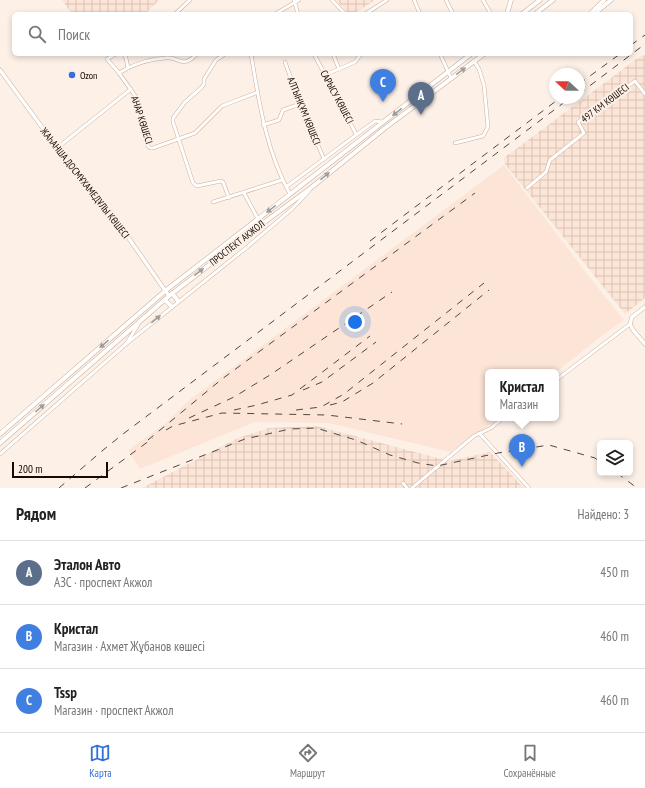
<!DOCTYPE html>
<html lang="ru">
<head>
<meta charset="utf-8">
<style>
  :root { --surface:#fff; --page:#f2f2f2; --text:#222; --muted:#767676; --line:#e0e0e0; --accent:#336fdd }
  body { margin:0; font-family:"PT Sans Narrow",sans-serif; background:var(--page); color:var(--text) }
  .controls { position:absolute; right:12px; bottom:12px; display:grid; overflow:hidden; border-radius:6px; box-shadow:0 2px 6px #0003 }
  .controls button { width:36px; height:36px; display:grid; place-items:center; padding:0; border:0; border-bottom:1px solid var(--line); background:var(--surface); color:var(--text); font:20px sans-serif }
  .compass { position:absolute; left:549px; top:68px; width:36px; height:36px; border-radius:50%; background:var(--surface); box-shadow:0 2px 6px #0003; rotate:292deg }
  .scale { position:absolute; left:12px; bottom:10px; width:96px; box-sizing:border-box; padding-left:4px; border:2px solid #150b05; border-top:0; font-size:11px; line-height:14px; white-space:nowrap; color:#150b05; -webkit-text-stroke:3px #fcf0e7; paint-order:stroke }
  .you { position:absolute; left:355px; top:322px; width:14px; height:14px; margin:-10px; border:3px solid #fff; border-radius:50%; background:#1a73e8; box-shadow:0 0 0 6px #1a73e833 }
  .badge { display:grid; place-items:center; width:26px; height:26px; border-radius:50%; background:var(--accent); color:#fff; font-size:13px; font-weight:700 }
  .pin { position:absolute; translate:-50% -33px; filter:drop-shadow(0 1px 2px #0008) }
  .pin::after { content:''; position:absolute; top:21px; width:14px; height:12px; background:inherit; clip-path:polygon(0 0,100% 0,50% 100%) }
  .popup { position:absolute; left:485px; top:369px; width:74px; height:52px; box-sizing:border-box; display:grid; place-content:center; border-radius:6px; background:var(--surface); filter:drop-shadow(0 1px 3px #0005); font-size:13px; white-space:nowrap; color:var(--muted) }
  .popup b { font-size:15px; color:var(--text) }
  .popup::after { content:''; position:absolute; left:50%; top:100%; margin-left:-8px; border:8px solid transparent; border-top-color:var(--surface) }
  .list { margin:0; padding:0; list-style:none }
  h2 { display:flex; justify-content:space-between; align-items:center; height:52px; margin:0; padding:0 16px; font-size:17px }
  h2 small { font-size:13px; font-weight:400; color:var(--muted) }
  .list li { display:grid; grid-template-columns:26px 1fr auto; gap:12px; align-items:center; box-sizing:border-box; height:64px; padding:0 16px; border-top:1px solid var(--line) }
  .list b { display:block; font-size:15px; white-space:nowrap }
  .list p { margin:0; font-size:13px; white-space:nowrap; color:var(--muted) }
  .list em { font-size:13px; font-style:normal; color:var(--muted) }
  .icon { flex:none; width:22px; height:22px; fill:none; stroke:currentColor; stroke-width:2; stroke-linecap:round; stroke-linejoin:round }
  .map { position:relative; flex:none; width:645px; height:488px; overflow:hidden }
  .search { position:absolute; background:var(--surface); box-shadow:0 2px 6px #0003; left:12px; right:12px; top:12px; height:44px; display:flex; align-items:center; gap:10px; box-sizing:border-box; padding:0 14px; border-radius:6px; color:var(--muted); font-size:15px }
  .sheet { height:244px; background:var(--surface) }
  nav { display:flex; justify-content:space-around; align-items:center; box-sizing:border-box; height:56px; border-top:1px solid var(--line); background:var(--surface); font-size:11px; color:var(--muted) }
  nav a { display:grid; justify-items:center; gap:2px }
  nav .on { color:var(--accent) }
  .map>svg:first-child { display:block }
</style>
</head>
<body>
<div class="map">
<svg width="645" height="488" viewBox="0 0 645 488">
  <defs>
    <pattern id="industrial-grid" width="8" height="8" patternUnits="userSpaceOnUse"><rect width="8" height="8" fill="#fce5d6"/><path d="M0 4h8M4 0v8" fill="none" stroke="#d7c3b6"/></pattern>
  </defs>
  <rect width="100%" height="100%" fill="#fcf0e7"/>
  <polygon fill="#fce5d6" points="504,165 598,288 624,320 608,331 556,372 488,372 488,418 499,418 450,452 329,423 255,422 140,469 128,450 165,424 188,401"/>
  <g fill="url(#industrial-grid)">
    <polygon points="62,0 159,0 145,14 72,14"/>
    <polygon points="336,0 375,0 354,14 349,14"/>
    <polygon points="645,55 645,298 625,314 505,164 504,158 639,57"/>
    <polygon points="317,426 449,461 490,452 524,488 142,488 238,438 269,428"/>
  </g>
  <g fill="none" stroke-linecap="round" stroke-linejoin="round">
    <g stroke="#ccae9a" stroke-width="4">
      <g id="minor">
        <polyline points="294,0 298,14"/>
        <polyline points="332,0 345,14"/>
        <polyline points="414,0 420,14"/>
        <polyline points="446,0 453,14"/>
        <polyline points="483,0 491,14"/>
        <polyline points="175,14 190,0"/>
        <polyline points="241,14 243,14"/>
        <polyline points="275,14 299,0"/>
        <polyline points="365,14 387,0"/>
        <polyline points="116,54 107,59 119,73 136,97 148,146 150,148 153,148 195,133 222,106 258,92"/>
        <path d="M124,54l2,4 2,10c12,-6 24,-9 37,-10 15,-2 16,12 32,-4"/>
        <polyline points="225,54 216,60 204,79 204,84 201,88 185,102 173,118 173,122 193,183 197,186 221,181 223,182 229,198"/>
        <path d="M251,54c8,48 15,97 39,140"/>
        <polyline points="314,54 356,134"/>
        <polyline points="333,54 339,69"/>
        <polyline points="440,54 451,78"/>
        <polyline points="285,62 300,104 324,159"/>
        <polyline points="119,73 128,68"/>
        <polyline points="325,75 355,62 361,54"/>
        <polyline points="263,125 279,120 283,110 300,104"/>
        <polyline points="455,143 483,136 488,127 484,85 479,69 474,61"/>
        <polyline points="57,148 131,89"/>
        <polyline points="286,187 375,121 382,122"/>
        <polyline points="527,188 546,172 550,160 584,133 578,122 635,81 645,94"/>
        <polyline points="244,193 258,219"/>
        <polyline points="213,202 282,180"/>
        <polyline points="126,344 246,248 292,209 309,191"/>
        <polyline points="556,380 630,324"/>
        <polyline points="479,433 529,488"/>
        <polyline points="0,454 126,344 138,325"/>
        <polyline points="403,483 407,488"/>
        <polyline points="412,488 474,436 491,428 503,418"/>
      </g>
    </g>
    <g stroke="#ccae9a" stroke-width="4.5">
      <g id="tertiary">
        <polyline points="0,70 61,153 123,230 169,296"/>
        <polyline points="645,307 632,317 630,324 633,330 645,344"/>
      </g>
    </g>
    <g stroke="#ccae9a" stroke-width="5">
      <g id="secondary">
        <polyline points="507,14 511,0"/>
        <polyline points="522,14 540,0"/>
        <polyline points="535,14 553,0"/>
        <polyline points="590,14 604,0"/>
        <polyline points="594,14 611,0"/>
        <polyline points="172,293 178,301"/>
        <polyline points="165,300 172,307"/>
        <polyline points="0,434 165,291 471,54"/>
        <polyline points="0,443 169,296 262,224 312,187 385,128 484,54"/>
      </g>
    </g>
    <use href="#minor" stroke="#fff" stroke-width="3"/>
    <use href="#tertiary" stroke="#fff" stroke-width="3.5"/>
    <use href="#secondary" stroke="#fff" stroke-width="4"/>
    <g stroke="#524740" stroke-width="1" stroke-dasharray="7 7" stroke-linecap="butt">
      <polyline points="631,45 645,35"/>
      <polyline points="579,84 620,54"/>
      <polyline points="579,94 645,44"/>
      <polyline points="370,241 560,98"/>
      <polyline points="303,390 322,382 376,342"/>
      <polyline points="330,405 342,402 373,383 489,290"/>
      <polyline points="234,410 257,405 292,395 370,336"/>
      <polyline points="296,410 321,407 344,394 484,283"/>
      <polyline points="189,418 234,397 270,375 392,292"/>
      <polyline points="166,430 173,426 222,413 327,415 402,424"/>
      <polyline points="148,440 222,379 475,193"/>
      <polyline points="617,473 637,488"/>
      <polyline points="59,488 102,451 123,434 570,98"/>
      <polyline points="85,488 153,438"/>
      <polyline points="121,488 245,439 290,429 316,428 356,440 390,455 418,463 437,466 498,453 549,445 595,458 600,462"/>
    </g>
  </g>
  <defs><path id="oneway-solid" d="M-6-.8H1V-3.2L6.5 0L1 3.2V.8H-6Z"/></defs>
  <g fill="#a19d9b">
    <use href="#oneway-solid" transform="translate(461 71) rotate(-36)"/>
    <use href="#oneway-solid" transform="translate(397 112) rotate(142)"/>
    <use href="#oneway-solid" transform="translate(325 176) rotate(-39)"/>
    <use href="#oneway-solid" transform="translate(271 209) rotate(142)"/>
    <use href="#oneway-solid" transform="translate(199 272) rotate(-38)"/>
    <use href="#oneway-solid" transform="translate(156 319) rotate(-39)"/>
    <use href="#oneway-solid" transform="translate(104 344) rotate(139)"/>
    <use href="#oneway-solid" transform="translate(40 408) rotate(-41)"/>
  </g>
  <circle fill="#336fdd" stroke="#fcf0e7" stroke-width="1.5" cx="72" cy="75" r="4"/>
  <g text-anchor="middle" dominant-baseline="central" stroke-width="4" stroke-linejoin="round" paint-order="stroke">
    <g font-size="10" fill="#150b05" stroke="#fcf0e7" text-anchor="start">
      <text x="80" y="75">Ozon</text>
    </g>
    <g font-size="10" fill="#150b05" stroke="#fcf0e7">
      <text transform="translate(337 97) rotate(62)">САРЫСУ КӨШЕСІ</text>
      <text transform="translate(605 103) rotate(-37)">497 КМ КӨШЕСІ</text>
      <text transform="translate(304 111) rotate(68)">АЛТЫНҚҰМ КӨШЕСІ</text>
      <text transform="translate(142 120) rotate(72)">АНАР КӨШЕСІ</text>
      <text transform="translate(85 183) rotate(52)">ЖАҺАНША ДОСМҰХАМЕДҰЛЫ КӨШЕСІ</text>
      <text transform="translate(237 243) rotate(-38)">ПРОСПЕКТ АКЖОЛ</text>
    </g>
  </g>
</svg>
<div class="controls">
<button><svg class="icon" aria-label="layers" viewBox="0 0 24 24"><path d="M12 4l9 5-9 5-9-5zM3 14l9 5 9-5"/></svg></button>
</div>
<svg class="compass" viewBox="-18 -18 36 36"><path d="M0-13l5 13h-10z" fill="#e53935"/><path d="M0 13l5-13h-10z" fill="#767676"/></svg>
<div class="scale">200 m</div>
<div class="you"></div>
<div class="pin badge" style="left:421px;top:115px;background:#5c6f8a">A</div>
<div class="pin badge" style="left:522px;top:467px;background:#3f7fe0">B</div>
<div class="popup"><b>Кристал</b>Магазин</div>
<div class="pin badge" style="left:383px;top:102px;background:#3f7fe0">C</div>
<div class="search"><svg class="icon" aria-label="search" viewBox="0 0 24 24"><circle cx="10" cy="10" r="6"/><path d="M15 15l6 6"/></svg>Поиск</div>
</div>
<section class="sheet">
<h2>Рядом<small>Найдено: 3</small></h2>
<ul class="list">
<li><span class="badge" style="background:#5c6f8a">A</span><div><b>Эталон Авто</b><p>АЗС · проспект Акжол</p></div><em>450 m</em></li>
<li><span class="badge" style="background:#3f7fe0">B</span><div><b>Кристал</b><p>Магазин · Ахмет Жұбанов көшесі</p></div><em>460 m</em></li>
<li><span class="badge" style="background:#3f7fe0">C</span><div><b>Tssp</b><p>Магазин · проспект Акжол</p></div><em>460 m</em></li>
</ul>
</section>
<nav>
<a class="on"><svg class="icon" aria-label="map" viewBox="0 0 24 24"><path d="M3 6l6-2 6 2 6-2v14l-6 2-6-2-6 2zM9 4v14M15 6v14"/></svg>Карта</a>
<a><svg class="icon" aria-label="directions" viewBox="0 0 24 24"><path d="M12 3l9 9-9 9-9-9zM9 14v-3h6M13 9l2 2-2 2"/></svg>Маршрут</a>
<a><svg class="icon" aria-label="saved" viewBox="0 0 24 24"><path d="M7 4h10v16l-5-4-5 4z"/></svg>Сохранённые</a>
</nav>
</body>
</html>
